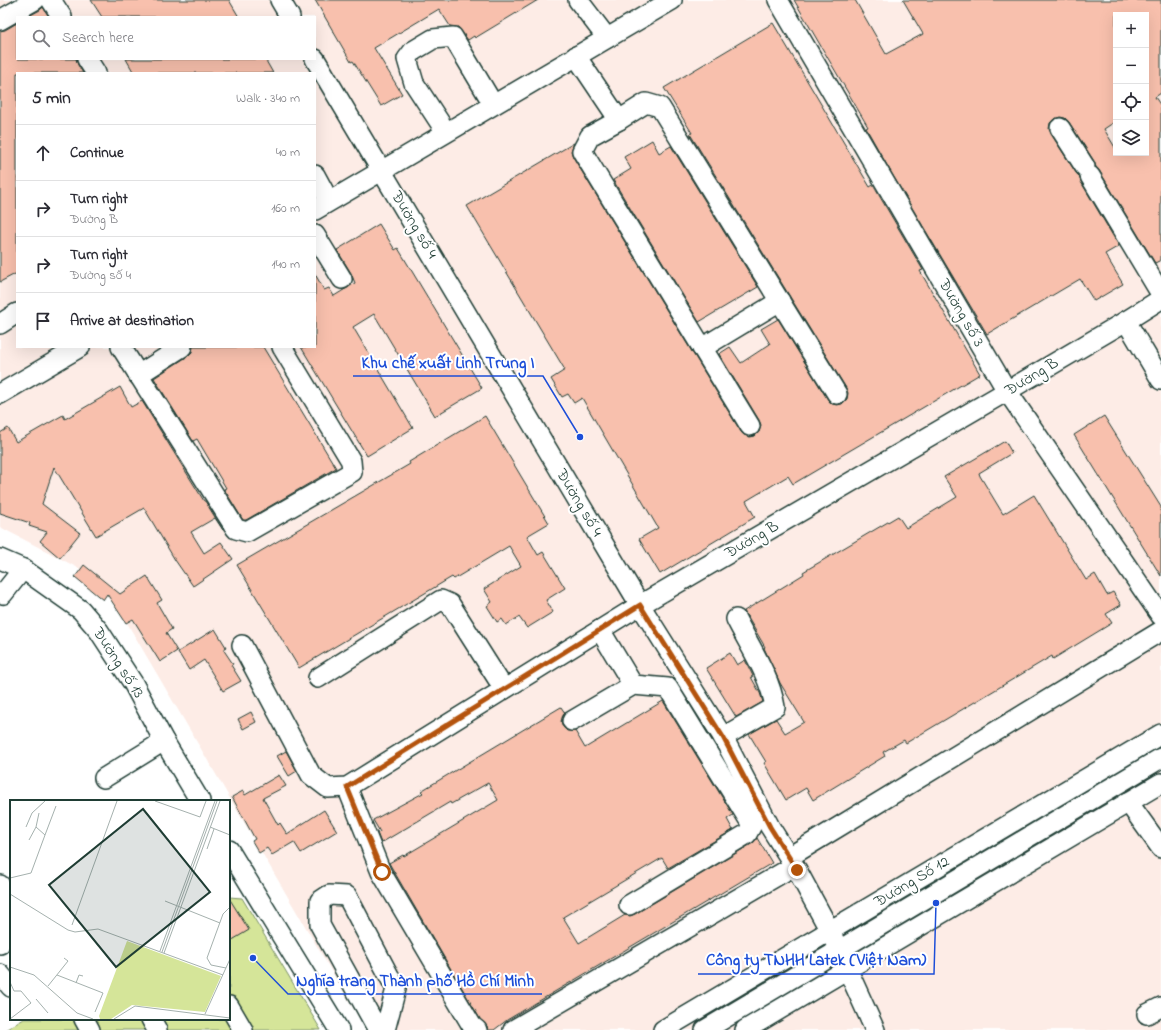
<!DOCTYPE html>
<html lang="en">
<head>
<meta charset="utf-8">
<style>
  :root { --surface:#fff; --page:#f7f7f7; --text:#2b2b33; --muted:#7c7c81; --line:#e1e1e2 }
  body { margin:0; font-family:"Indie Flower",sans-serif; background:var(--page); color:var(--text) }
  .controls { position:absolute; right:12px; top:12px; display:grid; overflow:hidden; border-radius:0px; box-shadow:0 4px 16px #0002 }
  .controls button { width:36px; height:36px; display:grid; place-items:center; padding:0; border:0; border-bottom:1px solid var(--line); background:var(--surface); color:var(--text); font:20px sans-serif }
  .stop { position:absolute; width:12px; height:12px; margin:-9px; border:3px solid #b45309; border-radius:50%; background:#fff }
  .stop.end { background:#b45309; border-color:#fff; box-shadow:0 1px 4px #0008 }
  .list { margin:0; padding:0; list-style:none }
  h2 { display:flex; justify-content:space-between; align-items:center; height:52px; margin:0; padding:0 16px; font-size:17px }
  h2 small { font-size:13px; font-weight:400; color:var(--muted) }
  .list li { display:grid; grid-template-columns:26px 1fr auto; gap:12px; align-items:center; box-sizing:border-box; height:56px; padding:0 16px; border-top:1px solid var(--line) }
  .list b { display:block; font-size:15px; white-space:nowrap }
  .list p { margin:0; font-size:13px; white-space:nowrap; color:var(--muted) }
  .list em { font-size:13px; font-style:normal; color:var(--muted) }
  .icon { flex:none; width:22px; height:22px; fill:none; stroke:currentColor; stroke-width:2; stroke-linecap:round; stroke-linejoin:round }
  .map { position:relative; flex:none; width:1161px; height:1030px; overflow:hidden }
  .search { position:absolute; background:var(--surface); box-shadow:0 4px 16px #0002; left:16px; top:16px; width:300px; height:44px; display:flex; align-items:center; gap:10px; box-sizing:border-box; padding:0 14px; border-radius:0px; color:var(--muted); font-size:15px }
  .panel { position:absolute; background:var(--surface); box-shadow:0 4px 16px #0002; left:16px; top:72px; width:300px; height:276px; border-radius:0px }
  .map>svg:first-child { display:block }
</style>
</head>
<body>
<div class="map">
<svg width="1161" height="1030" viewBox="0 0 1161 1030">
  <rect width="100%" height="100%" fill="#fff"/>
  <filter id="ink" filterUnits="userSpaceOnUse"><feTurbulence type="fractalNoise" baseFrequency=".025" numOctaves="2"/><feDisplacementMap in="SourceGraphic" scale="8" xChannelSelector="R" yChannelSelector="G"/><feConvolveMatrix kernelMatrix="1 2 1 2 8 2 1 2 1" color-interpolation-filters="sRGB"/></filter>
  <g filter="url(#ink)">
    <path fill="#fdece6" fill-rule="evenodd" d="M0,0h1161v1030h-795l-246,-419 -36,-40 -84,-44zM1116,15h30v138h-30zM17,17h298v42h-298zM17,73h298v274h-298z"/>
    <polygon fill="#d5e599" stroke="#7a9166" points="229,897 242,898 321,1030 5,1030 24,1019 229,1019"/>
    <g fill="#f8c0ad" stroke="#1f3d34" fill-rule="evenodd">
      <polygon points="91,0 229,0 239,17 102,17"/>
      <polygon points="315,0 538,0 475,38 474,36 468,40 458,27 450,26 439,9 374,48 402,94 381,106 353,61 351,62"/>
      <path d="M794,0h61l31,54 37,-20 -20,-34h258v93l-6,4 6,9v154l-6,3 -56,-93 -3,-3 -2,-6 -25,-39 -4,-4 -5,-1 -6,2 -4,4 -1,6 2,5 25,39 3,3 2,6 38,64 -14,8 18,30 -29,17 -14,-22 -93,55 -95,-160 -26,-46 2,-1zM1116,15h30v138h-30v-4l-12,-20 12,-8z"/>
      <polygon points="43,7 49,17 27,17 40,10"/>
      <polygon points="17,23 17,59 76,59 78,65 83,73 17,73 17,273 0,282 0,31 5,30"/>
      <polygon points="773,23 870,187 873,185 923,270 920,271 980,374 793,484 788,476 746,501 755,517 660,574 639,539 658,528 582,398 574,403 568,394 562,397 551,379 565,370 467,206 574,143 571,151 573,157 741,432 744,435 750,437 755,436 759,432 761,425 759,420 719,354 730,347 741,363 770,344 761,329 778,319 828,400 832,404 837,405 842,404 847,399 848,393 846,388 690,134 692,133 664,88"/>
      <polygon points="126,59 265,59 273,73 134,73"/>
      <polygon points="652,140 659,153 671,146 758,287 699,322 613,180 631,169 624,157"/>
      <polygon points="379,224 395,250 398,248 482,388 435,416 374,314 353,327 413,428 367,456 301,347 315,347 315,274 324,290 329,288 334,296 355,283 351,273 337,250"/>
      <polygon points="193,347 263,347 336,468 246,520 243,520 224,489 226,488 197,439 193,441 154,378 188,356 192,352"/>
      <polygon points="120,387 131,407 142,401 204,501 205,501 223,530 215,518 191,532 204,553 221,542 233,559 193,586 175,560 144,508 96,536 54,467 42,504 80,533 60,558 40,541 47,532 29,526 30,523 0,513 0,433 8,428 16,442 63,415 65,419"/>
      <polygon points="485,416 549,523 527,536 538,555 543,552 565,588 546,600 553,612 527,628 519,617 506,625 502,619 497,622 487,606 492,602 484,589 521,566 509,546 454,579 452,577 299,668 237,565 410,464 409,462"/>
      <polygon points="1104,416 1161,507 1161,576 1074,435"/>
      <polygon points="1005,441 1012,453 979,473 980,476 1003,514 1034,495 1086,580 1095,574 1107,595 1113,592 1121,605 1106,614 1112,623 1053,659 1052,656 906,743 904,740 883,752 885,756 813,800 806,788 786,800 764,763 766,762 749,734 776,719 785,733 804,722 780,683 764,648 765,647 744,611 804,574 803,572 898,516 906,528 957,497 944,477"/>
      <polygon points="84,565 120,594 147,576 162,600 157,603 172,629 166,633 177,651 160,662 133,619 126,623 107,594 103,600 75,577"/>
      <polygon points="215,629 226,647 223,649 233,664 231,665 241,681 223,691 204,660 189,670 178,652"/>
      <polygon points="730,653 737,665 745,660 753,676 751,677 760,693 763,702 736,717 706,668"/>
      <polygon points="663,701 733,815 727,819 733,830 668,868 662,858 563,917 579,943 625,915 630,916 635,914 753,843 757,838 772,863 507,1020 494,1030 488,1030 487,1026 480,1019 389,863 403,855 404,856 498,800 488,783 451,804 450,802 381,843 377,833 380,832 373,820 423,793 421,791 561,707 565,713 561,721 563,727 567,731 575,731 585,748"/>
      <polygon points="251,712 256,722 243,729 238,719"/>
      <polygon points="286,751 297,771 289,776 277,756"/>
      <polygon points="279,775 286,786 263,798 278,825 280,823 287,834 324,810 337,831 301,853 294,842 272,855 267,848 259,853 252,841 255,839 232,797 243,791 245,795"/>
      <polygon points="229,898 249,930 229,942"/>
    </g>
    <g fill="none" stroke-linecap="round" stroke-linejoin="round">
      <g stroke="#1f3d34" stroke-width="22">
        <g id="minor">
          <polyline points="51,0 62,17"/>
          <polyline points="280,0 290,17"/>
          <polyline points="578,0 607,38"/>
          <polyline points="778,0 1007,391 1161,616"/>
          <polyline points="0,20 35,0"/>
          <polyline points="576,56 619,120 590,136 582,151 750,426"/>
          <polyline points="87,59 96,73"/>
          <polyline points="315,59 640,605 723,737 770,827 797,870 830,931 875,1030"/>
          <polyline points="619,120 646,103 660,107 837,394"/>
          <polyline points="1060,128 1085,167"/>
          <polyline points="446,132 414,83 407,59 413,51 433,39 453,37 493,104"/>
          <polyline points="315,175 329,201"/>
          <polyline points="1090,176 1161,294"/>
          <polyline points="315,210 672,0"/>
          <polyline points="315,235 342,279"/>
          <polyline points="1126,321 1161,380"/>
          <polyline points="0,324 17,313"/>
          <polyline points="121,347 236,529 247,532 352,472 351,461 282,347"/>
          <polyline points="702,348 780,301"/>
          <polyline points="138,375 182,347"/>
          <polyline points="0,394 80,347"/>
          <polyline points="0,559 23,569 81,610 99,631 133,683 164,741 200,801"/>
          <polyline points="0,593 3,594 23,569"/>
          <polyline points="600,630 633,685 668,688 752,825 747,834 629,905"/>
          <polyline points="242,645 311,775 328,788 347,787 640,605 1007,391 1126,321 1161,299"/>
          <polyline points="318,678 441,600 450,604 504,689"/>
          <polyline points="572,721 633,685"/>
          <path d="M723,737l52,-30c-5,-31 -25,-60 -39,-88"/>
          <polyline points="104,778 164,741"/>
          <polyline points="347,787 381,872 472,1026 477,1030"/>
          <polyline points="1128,802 1161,848"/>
          <polyline points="229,850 339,1030"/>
          <polyline points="789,857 1161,631"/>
          <polyline points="0,885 9,914 0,944"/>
          <polyline points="0,974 11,987"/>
          <polyline points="229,1006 243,1030"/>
          <polyline points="1147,1014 1161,1007"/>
          <polyline points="84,1019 90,1030"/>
          <polyline points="151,1019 157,1030"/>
          <polyline points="378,1030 320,925 320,901 329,895 347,896 396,989 385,1030"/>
          <polyline points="513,1030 794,866"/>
          <polyline points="663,1030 1161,734"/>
          <polyline points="705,1030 1161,758"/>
          <polyline points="745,1030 1161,783"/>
        </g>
      </g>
      <use href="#minor" stroke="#fff" stroke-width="19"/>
    </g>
  </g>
  <g fill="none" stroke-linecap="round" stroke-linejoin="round" filter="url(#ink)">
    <polyline stroke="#b45309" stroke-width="5" points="382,872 347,787 640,605 723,737 770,827 797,870"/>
  </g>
  <g text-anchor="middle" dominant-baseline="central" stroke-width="4" stroke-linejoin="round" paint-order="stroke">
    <g font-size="16" fill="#1f3d34" stroke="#fff">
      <text transform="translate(414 225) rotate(59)">Đường số 4</text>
      <text transform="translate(961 313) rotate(60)">Đường số 3</text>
      <text transform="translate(1032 377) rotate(-31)">Đường B</text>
      <text transform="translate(579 503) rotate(59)">Đường số 4</text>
      <text transform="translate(752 540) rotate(-30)">Đường B</text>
      <text transform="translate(118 663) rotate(57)">Đường số 13</text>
      <text transform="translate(912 882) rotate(-31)">Đường Số 12</text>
    </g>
  </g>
  <g transform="translate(10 800)">
    <rect width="220" height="220" fill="#fff"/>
    <path d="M117,141l94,35 -16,36 -73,-7 -21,14h-11l-1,-3z" fill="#d5e599"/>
    <path fill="none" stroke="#a5b1ae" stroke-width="1" d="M145,1l45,16 6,-16M16,27l6,-14 13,-12M200,27l20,8M35,35l11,-29M19,40l7,-13M197,49l7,-20M0,78l21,-5 14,-38 -9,-8 3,-14M0,94l58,36 7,2 23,-3 125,46M155,101l55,22M62,125l45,-124M150,151l55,-150M152,152l55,-151M154,153l56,-152M0,167l24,8 43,38 16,6M216,168l-15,-3 -4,-7 16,-44 7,-7M47,175l46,18 -8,19M0,182l4,9h7l10,12 -21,16M66,183l3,-8 4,1M38,186l20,-25 -4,-3M26,199l12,14M195,214l25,-55M104,219l21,-13 95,12"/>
    <path fill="#1f3d34" fill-opacity="0.15" stroke="#1f3d34" stroke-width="2" d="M133,9l67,83 -94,75 -67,-82z"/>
    <rect width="220" height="220" fill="none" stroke="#1f3d34" stroke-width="2"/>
  </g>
  <path fill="none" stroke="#1d4ed8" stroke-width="1.5" d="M580 437L543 376H353M936 903L934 974H698M253 958L288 994H542"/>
  <g fill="#1d4ed8" stroke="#fff" stroke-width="1.5">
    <circle cx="580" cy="437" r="4"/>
    <circle cx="936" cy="903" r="4"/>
    <circle cx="253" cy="958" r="4"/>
  </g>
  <g font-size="17" text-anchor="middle" font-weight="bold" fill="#1d4ed8" stroke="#fff" stroke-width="4" stroke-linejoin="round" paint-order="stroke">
    <text x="448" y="368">Khu chế xuất Linh Trung I</text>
    <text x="816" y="965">Công ty TNHH Latek (Việt Nam)</text>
    <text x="415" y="986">Nghĩa trang Thành phố Hồ Chí Minh</text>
  </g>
</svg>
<div class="controls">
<button>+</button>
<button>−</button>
<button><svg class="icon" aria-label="locate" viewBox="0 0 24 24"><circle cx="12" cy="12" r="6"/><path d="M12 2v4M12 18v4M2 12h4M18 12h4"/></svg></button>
<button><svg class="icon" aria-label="layers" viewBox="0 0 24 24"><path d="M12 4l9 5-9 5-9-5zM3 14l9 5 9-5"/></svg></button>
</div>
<div class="stop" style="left:382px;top:872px"></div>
<div class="stop end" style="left:797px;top:870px"></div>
<div class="search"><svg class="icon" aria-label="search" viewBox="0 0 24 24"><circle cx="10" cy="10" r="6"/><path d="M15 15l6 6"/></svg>Search here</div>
<section class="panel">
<h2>5 min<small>Walk · 340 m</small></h2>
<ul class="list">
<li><svg class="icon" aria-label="ahead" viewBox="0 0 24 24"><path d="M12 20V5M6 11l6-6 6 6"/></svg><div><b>Continue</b></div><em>40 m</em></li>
<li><svg class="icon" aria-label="right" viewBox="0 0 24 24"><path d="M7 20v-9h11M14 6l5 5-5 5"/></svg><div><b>Turn right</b><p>Đường B</p></div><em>160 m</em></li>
<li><svg class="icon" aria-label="right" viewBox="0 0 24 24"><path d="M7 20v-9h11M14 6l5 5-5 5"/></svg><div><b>Turn right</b><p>Đường số 4</p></div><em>140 m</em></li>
<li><svg class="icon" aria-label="arrive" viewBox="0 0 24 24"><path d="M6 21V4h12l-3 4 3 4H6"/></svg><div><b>Arrive at destination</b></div></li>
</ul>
</section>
</div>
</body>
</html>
